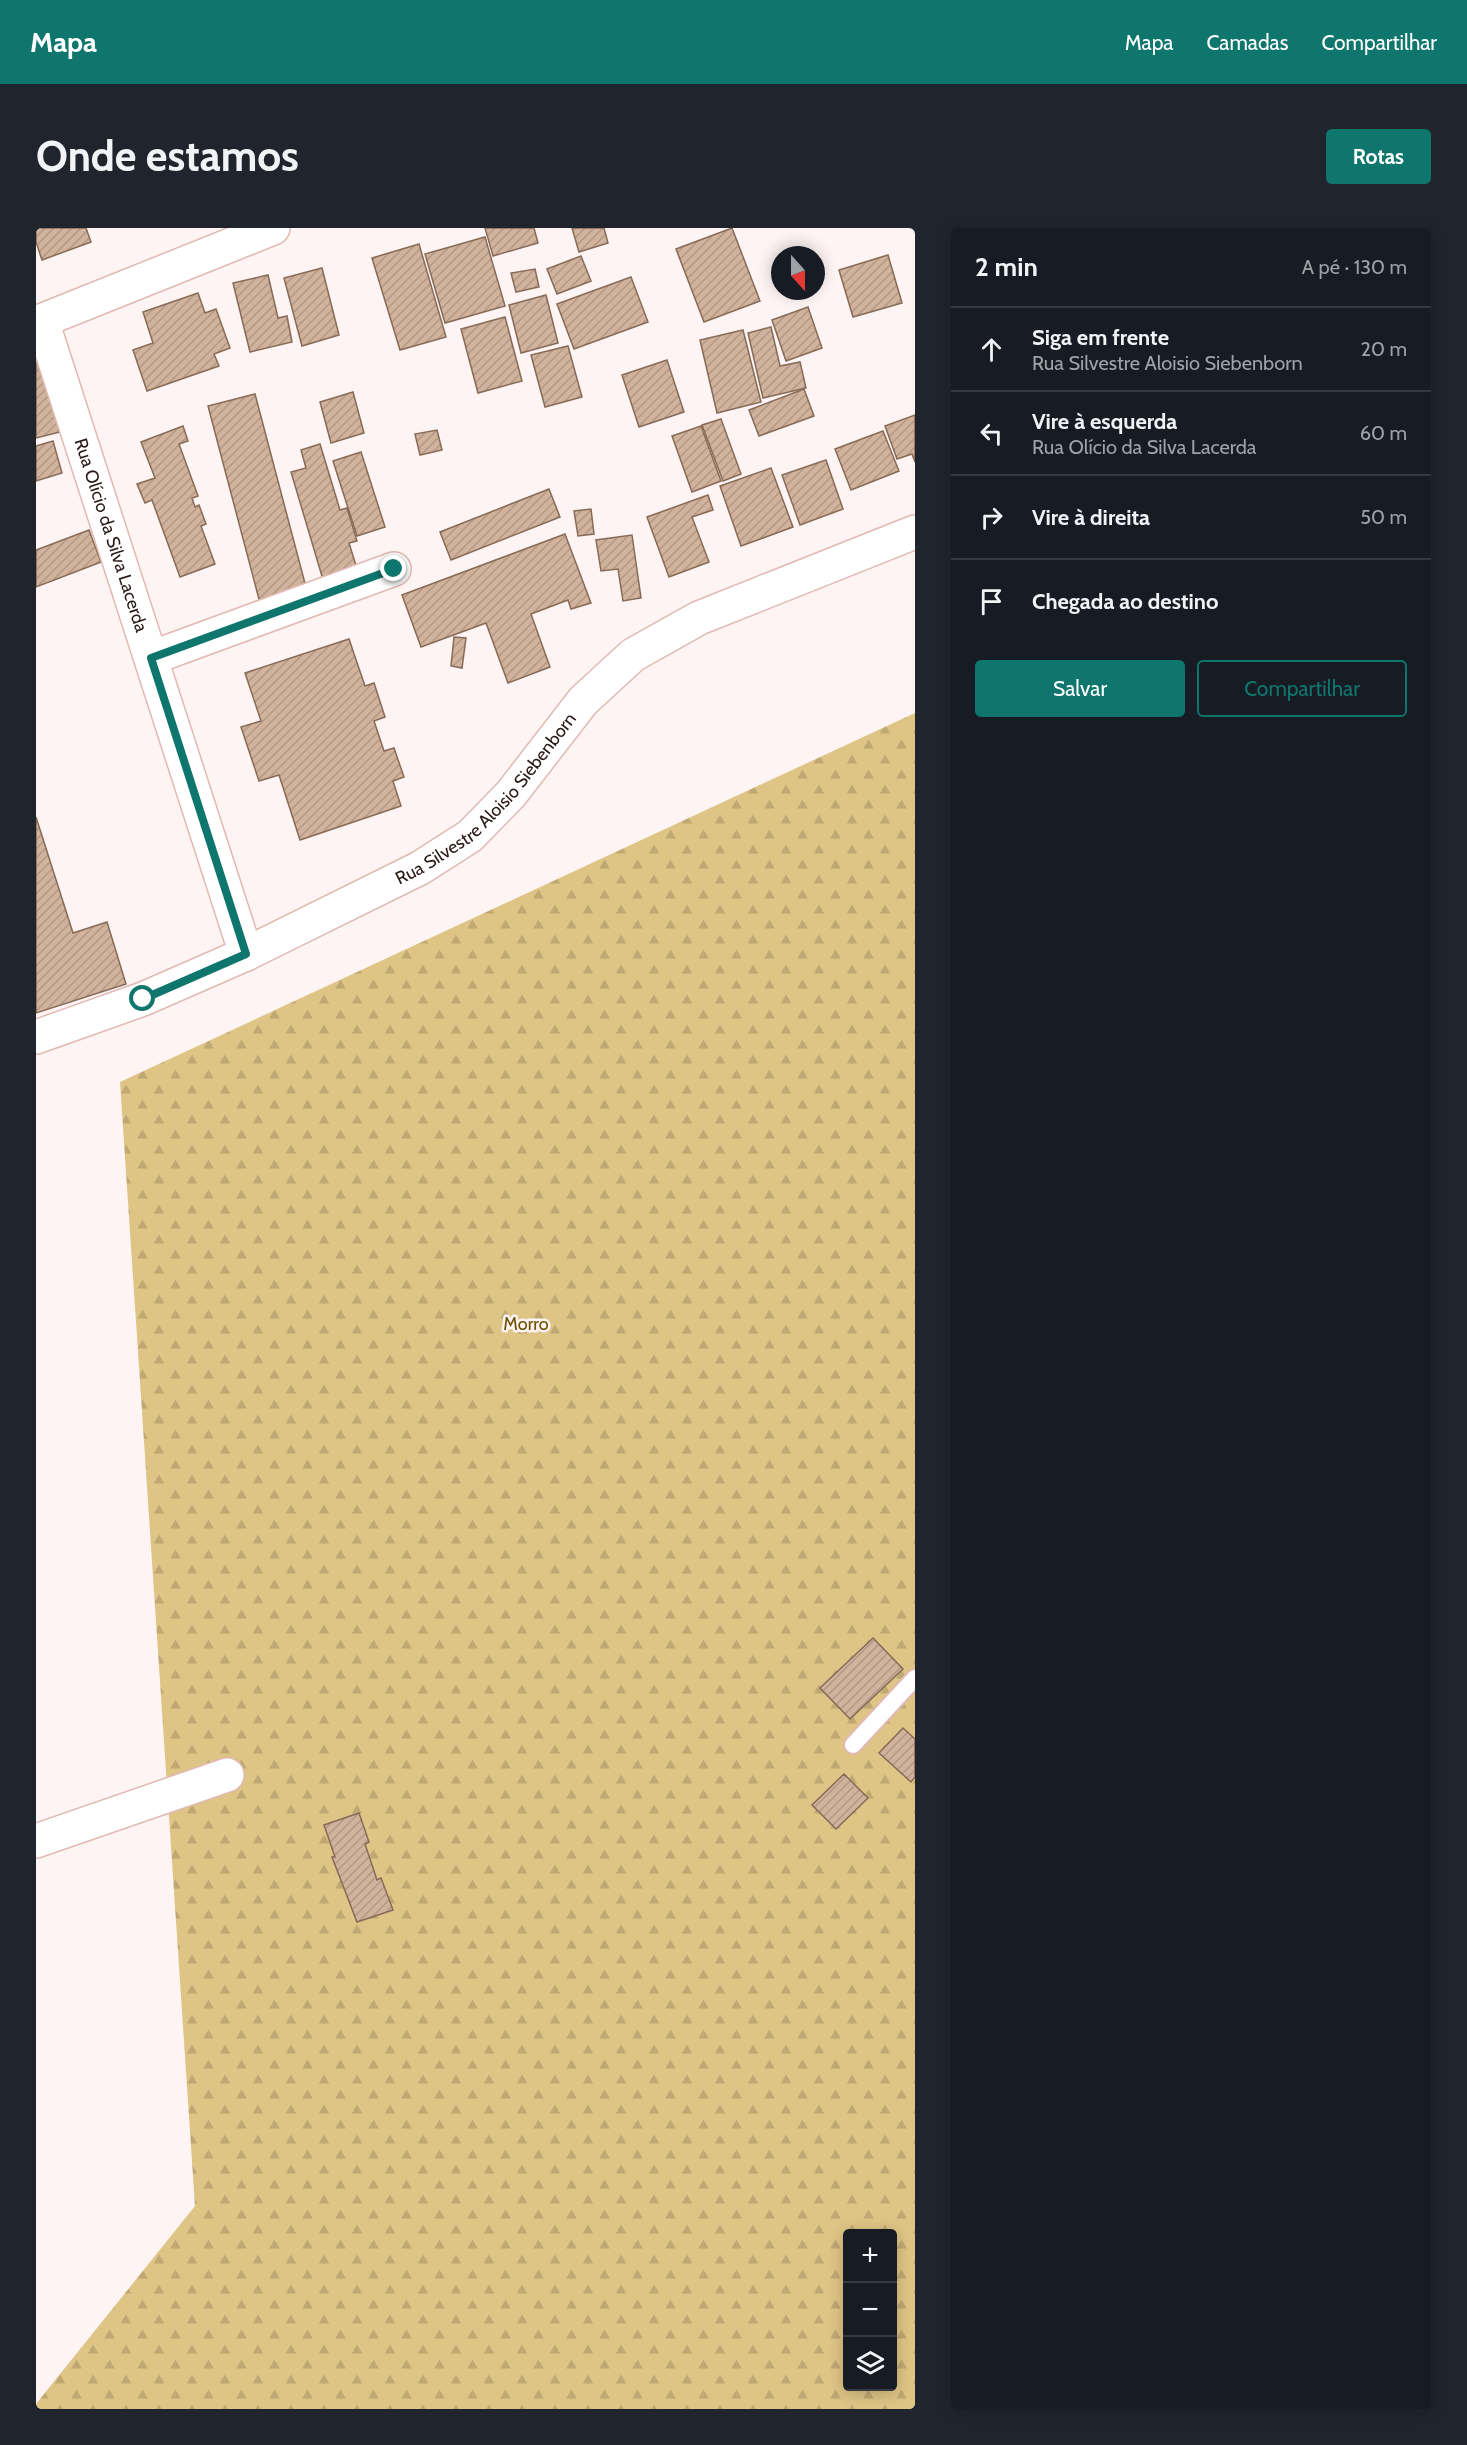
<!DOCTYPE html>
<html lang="pt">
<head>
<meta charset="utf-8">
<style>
  :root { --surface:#171b24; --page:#20242c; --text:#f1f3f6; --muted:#9ea1a6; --line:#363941; --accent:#0f766e }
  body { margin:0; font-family:Cabin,sans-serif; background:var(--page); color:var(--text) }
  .controls { position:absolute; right:18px; bottom:18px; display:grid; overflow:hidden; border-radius:6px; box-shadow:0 3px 15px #0003 }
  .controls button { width:54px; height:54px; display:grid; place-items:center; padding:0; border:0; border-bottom:2px solid var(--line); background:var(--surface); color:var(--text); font:30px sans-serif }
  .compass { position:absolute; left:735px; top:18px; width:54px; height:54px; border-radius:50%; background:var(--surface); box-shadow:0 3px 15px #0003; rotate:159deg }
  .stop { position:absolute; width:18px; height:18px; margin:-14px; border:4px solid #0f766e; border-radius:50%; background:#fff }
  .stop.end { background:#0f766e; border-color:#fff; box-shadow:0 2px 6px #0008 }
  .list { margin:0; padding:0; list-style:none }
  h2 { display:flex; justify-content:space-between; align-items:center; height:78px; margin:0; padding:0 24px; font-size:26px }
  h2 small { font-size:20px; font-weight:400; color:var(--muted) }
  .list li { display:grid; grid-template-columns:39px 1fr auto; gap:18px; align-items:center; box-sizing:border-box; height:84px; padding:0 24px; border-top:2px solid var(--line) }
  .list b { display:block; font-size:22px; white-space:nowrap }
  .list p { margin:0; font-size:20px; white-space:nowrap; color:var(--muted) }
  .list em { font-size:20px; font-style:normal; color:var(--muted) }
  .actions { display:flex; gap:12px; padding:18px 24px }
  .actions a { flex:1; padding:14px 0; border:2px solid var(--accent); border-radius:6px; text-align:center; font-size:21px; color:var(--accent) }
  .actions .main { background:var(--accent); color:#fff }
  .icon { flex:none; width:33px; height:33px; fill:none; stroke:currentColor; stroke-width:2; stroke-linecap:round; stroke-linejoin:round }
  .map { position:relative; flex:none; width:879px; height:2181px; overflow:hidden; border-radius:6px }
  header { display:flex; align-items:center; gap:36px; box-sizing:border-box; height:84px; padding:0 30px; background:var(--accent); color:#fff }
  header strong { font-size:28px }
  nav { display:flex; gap:33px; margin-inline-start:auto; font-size:21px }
  .intro { display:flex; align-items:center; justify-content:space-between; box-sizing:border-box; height:144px; padding:0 36px }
  h1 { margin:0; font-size:42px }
  .button { padding:15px 27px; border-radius:6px; background:var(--accent); color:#fff; font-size:21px; font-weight:700 }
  main { display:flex; gap:36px; padding:0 36px }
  aside { flex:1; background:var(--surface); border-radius:6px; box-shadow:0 3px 15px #0003 }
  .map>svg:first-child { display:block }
</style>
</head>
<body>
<header>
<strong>Mapa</strong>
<nav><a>Mapa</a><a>Camadas</a><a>Compartilhar</a></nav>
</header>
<div class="intro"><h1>Onde estamos</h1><a class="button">Rotas</a></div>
<main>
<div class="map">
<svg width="879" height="2181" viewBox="0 0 879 2181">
  <defs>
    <pattern id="forest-firs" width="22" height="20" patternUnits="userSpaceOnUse" patternTransform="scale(1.5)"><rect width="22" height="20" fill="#dec485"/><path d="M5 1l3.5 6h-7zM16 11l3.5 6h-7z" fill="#bfa872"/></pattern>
    <pattern id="building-hatch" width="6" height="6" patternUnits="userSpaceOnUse" patternTransform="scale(1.5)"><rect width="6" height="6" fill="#d1b29c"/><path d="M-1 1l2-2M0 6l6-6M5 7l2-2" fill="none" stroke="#b49886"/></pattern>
  </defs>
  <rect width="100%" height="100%" fill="#fdf4f3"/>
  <path fill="url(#forest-firs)" fill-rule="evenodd" d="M879,485v1696h-879v-5l159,-198 -75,-1124zM812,2006h44v152h-44z"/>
  <g fill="url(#building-hatch)" stroke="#876b57" stroke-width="1.5">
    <polygon points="0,0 50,0 55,14 6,32 0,14"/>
    <polygon points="449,0 498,0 502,15 457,28"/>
    <polygon points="536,0 568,0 572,15 543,24"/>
    <polygon points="696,0 724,73 668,94 640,21"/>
    <polygon points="449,9 469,78 409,95 389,26"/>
    <polygon points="383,16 410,109 364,122 336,30"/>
    <polygon points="852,27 866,75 817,89 803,42"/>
    <polygon points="545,28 555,53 521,66 511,41"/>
    <polygon points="286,40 303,107 266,118 248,50"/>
    <polygon points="499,41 503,59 480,64 475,45"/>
    <polygon points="232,47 242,90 251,88 256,114 214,124 197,55"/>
    <polygon points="595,49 612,94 538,121 521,76"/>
    <polygon points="162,65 169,85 180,81 194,120 178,126 183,138 111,163 97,122 117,115 107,84"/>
    <polygon points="510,67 522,115 485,125 473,77"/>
    <polygon points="772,79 786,120 750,133 736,92"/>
    <polygon points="469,89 486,153 442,165 425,101"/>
    <polygon points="735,99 744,138 764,134 770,160 727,170 712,105"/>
    <polygon points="707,102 725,174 681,185 664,112"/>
    <polygon points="532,118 546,169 509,179 495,127"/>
    <polygon points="0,126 24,204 0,210"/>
    <polygon points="631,132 648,184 603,199 586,147"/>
    <polygon points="768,161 778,188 723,208 713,182"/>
    <polygon points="317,164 328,205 295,215 284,174"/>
    <polygon points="219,166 271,363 224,375 172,178"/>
    <polygon points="879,187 879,234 876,226 861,231 849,198"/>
    <polygon points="685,191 705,246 687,253 666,197"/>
    <polygon points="147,198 152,213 143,216 162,268 156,270 159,279 163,277 170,296 165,298 179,336 144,349 116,272 109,275 101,256 119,250 105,214"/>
    <polygon points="665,198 685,253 656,264 636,208"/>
    <polygon points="401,202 406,222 384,227 379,206"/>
    <polygon points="847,203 863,243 815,262 799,221"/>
    <polygon points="17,213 26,245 0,253 0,218"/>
    <polygon points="284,216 304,282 311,280 321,313 313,315 322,344 288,355 255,244 270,240 265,222"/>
    <polygon points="325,224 349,299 321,308 297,233"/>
    <polygon points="790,232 807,281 764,297 746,247"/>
    <polygon points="735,240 757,299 705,318 684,258"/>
    <polygon points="513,261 524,289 415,332 404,304"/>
    <polygon points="672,267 677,282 656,289 673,334 633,349 611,289"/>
    <polygon points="555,281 558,306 542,308 538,283"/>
    <polygon points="53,302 65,334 0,359 0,322"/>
    <polygon points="529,306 555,375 535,381 532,372 495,386 514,439 472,455 450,395 385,419 366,367"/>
    <polygon points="596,307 605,370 587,373 582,341 565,343 560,312"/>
    <polygon points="418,409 430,410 426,440 415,438"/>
    <polygon points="313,411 329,458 338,455 349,489 338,493 348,523 358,520 368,549 357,553 365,578 264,612 243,547 223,553 205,499 225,493 209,445"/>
    <polygon points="0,589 37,705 71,694 90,756 0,785"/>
    <polygon points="837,1410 867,1441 814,1491 784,1460"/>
    <polygon points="867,1500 879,1511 879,1549 875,1554 843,1525"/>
    <polygon points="808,1546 832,1570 800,1601 776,1577"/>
    <polygon points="323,1585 333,1614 329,1616 341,1652 345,1650 357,1682 321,1694 296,1629 299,1629 288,1597"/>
  </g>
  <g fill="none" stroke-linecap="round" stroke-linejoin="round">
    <g stroke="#e1b9b2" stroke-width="20">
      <polyline id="lane" points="817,1517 879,1450"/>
    </g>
    <g stroke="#e1b9b2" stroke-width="36">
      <g id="street">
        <path id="s1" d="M6,93l204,633"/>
        <polyline points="115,430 358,341"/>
        <path id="s2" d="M0,809l107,-38 103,-45 174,-86 50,-32 41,-42 72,-93 50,-46 66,-37 216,-86"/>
        <polyline points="0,1613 191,1547"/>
      </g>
    </g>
    <g stroke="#e1b9b2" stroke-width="36">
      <polyline id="secondary" points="0,95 237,0"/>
    </g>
    <use href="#lane" stroke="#fff" stroke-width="16"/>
    <use href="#street" stroke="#fff" stroke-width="33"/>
    <use href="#secondary" stroke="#fff" stroke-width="33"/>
  </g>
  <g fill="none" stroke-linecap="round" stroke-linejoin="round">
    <polyline stroke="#0f766e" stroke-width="8" points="107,771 210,726 115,430 358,341"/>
  </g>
  <g text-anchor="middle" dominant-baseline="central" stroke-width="5" stroke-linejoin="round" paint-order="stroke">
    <g font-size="18" fill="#2a1b19" stroke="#fdf4f3">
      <text stroke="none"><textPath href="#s1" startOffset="225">Rua Olício da Silva Lacerda</textPath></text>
      <text stroke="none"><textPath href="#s2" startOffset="516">Rua Silvestre Aloisio Siebenborn</textPath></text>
    </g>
    <g font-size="18" fill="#6d5300" stroke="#fdf4f3">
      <text x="490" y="1096">Morro</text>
    </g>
  </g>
</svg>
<div class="controls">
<button>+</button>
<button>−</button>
<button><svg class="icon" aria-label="layers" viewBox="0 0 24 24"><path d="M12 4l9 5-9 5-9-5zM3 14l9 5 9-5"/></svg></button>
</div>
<svg class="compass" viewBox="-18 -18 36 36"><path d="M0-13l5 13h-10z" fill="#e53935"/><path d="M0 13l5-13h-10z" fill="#9ea1a6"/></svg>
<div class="stop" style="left:107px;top:771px"></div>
<div class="stop end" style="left:358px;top:341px"></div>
</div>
<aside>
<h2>2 min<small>A pé · 130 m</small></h2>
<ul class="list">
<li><svg class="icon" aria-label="ahead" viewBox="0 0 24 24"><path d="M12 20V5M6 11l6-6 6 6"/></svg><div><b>Siga em frente</b><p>Rua Silvestre Aloisio Siebenborn</p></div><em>20 m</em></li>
<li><svg class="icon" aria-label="left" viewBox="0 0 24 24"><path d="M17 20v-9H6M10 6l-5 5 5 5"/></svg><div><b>Vire à esquerda</b><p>Rua Olício da Silva Lacerda</p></div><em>60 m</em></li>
<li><svg class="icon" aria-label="right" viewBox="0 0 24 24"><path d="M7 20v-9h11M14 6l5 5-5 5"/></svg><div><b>Vire à direita</b></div><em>50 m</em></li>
<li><svg class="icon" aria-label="arrive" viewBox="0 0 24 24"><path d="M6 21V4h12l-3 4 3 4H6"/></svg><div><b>Chegada ao destino</b></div></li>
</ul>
<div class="actions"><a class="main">Salvar</a><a>Compartilhar</a></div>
</aside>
</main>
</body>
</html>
